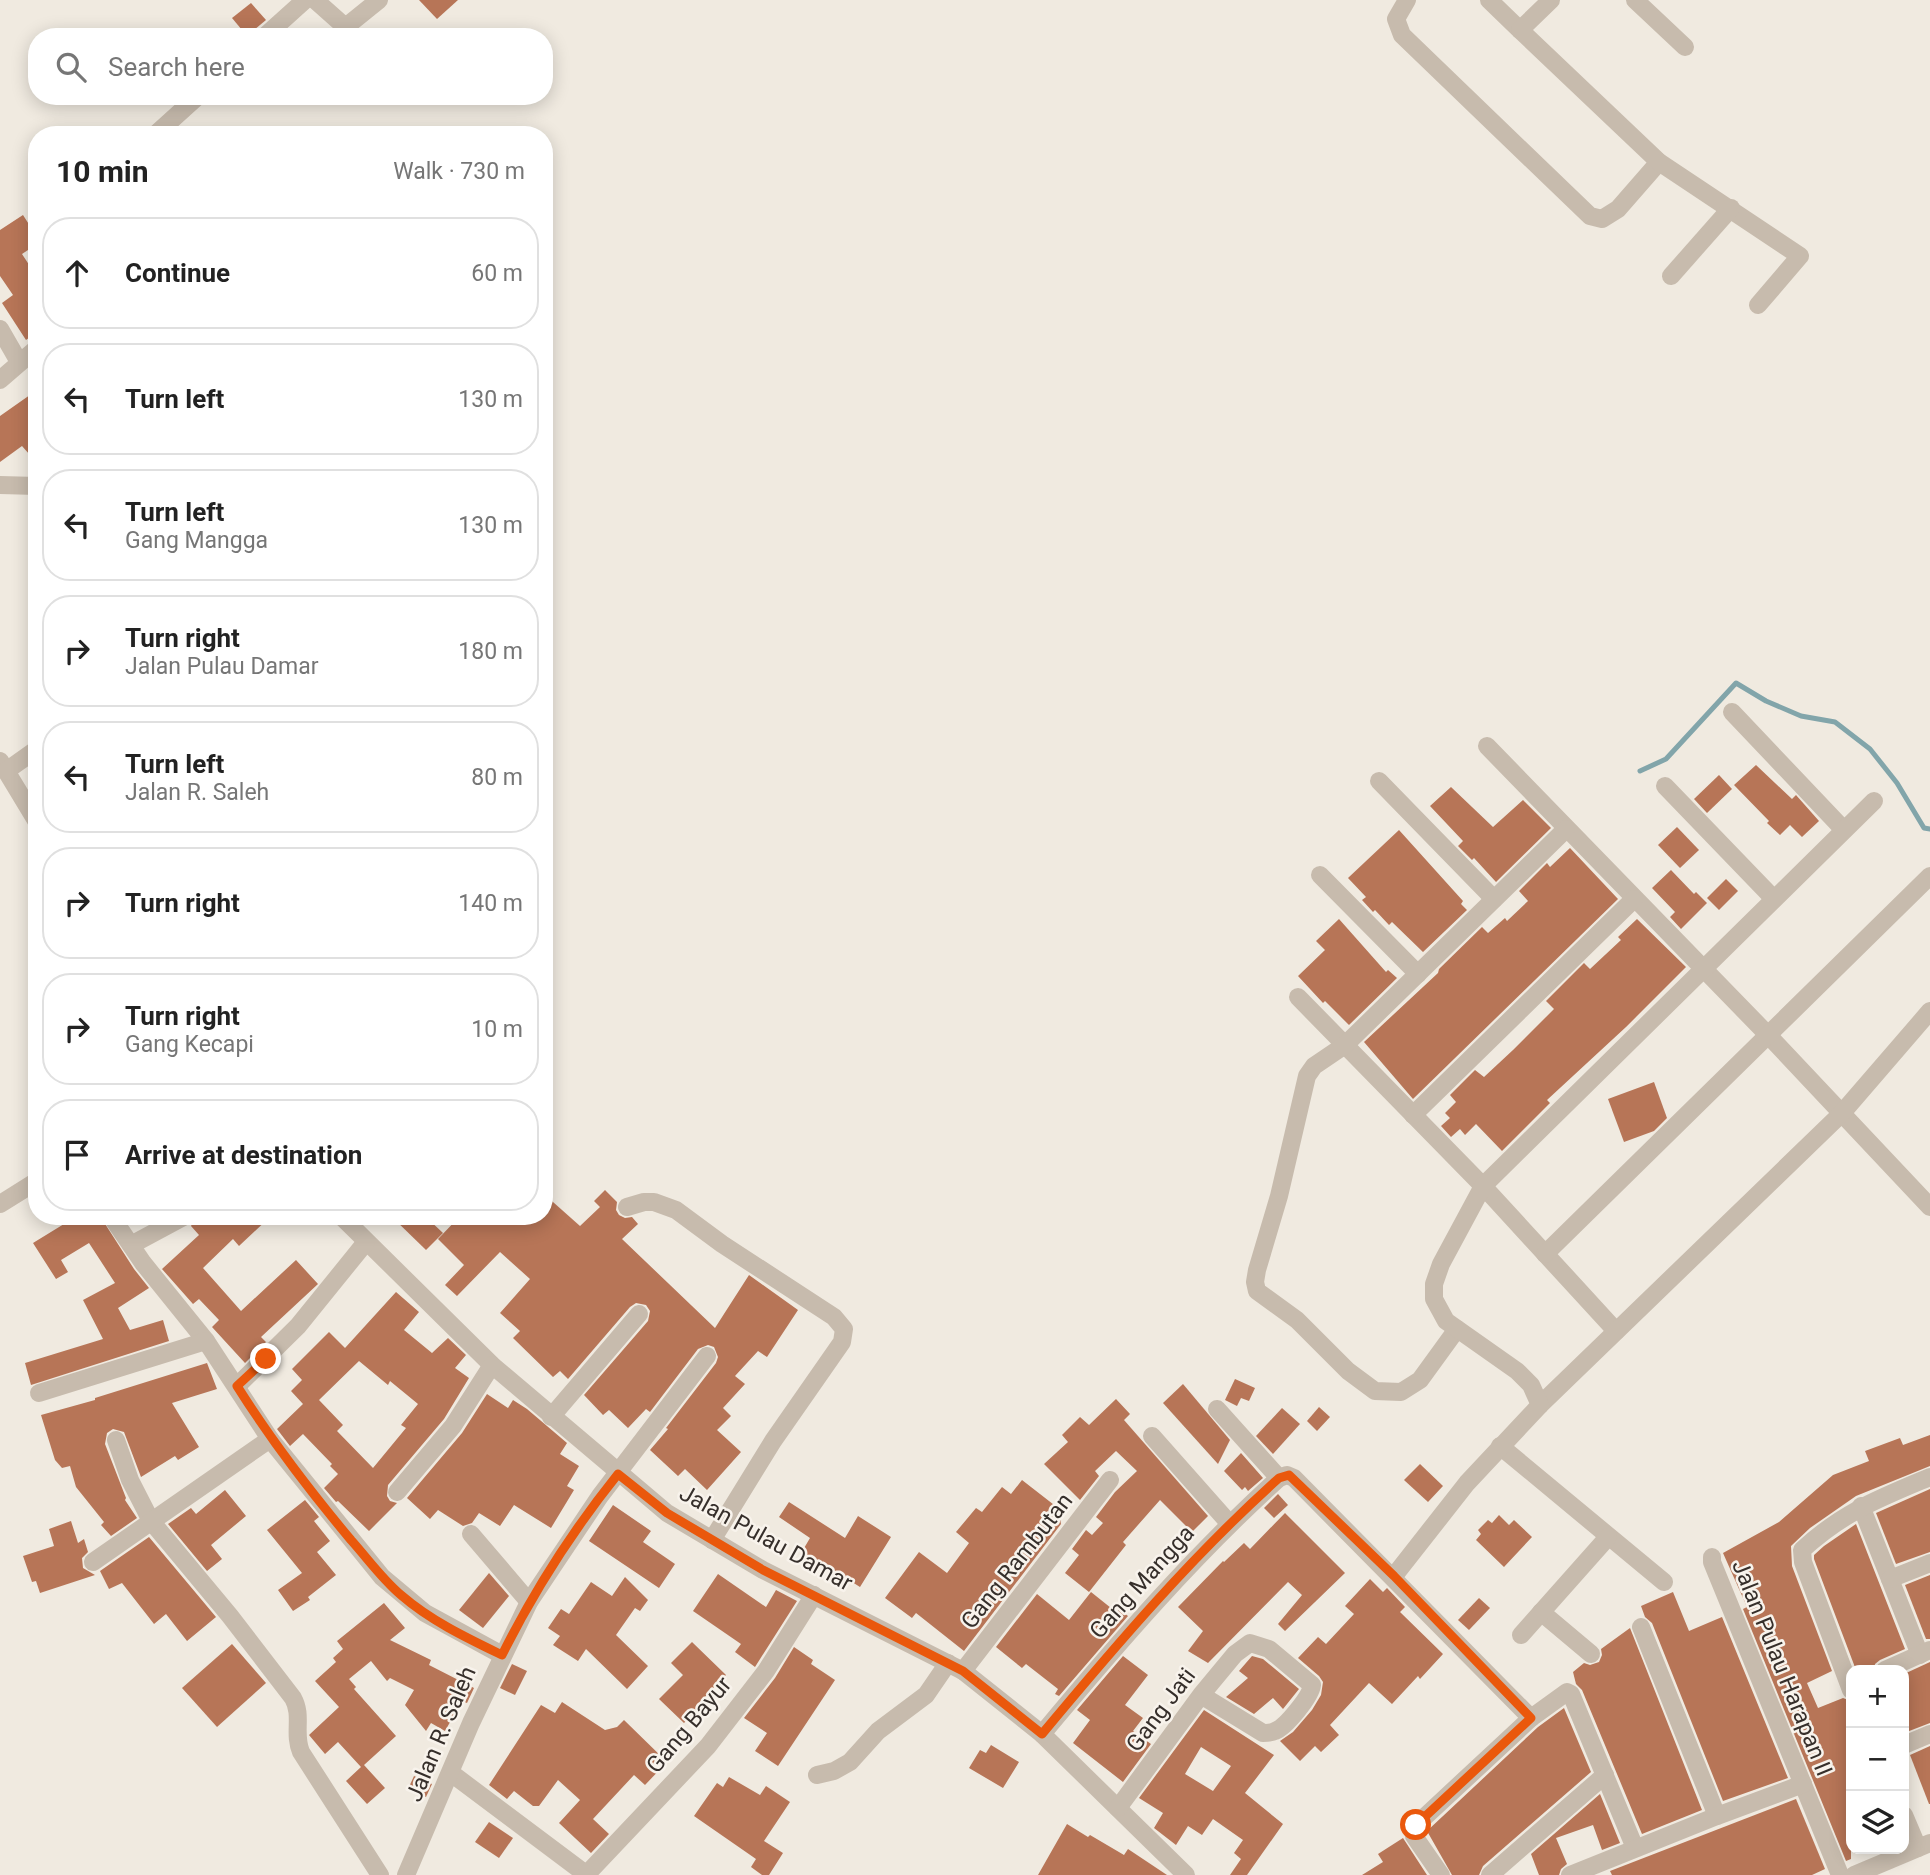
<!DOCTYPE html>
<html lang="en">
<head>
<meta charset="utf-8">
<style>
  :root { --surface:#fff; --page:#f2f2f2; --text:#222; --muted:#767676; --line:#e0e0e0 }
  body { margin:0; font-family:Roboto,sans-serif; background:var(--page); color:var(--text) }
  .controls { position:absolute; right:21px; bottom:21px; display:grid; overflow:hidden; border-radius:14px; box-shadow:0 4px 18px #0003 }
  .controls button { width:63px; height:63px; display:grid; place-items:center; padding:0; border:0; border-bottom:2px solid var(--line); background:var(--surface); color:var(--text); font:35px sans-serif }
  .stop { position:absolute; width:21px; height:21px; margin:-16px; border:5px solid #ea580c; border-radius:50%; background:#fff }
  .stop.end { background:#ea580c; border-color:#fff; box-shadow:0 2px 7px #0008 }
  .list { margin:0; padding:0; list-style:none }
  h2 { display:flex; justify-content:space-between; align-items:center; height:91px; margin:0; padding:0 28px; font-size:30px }
  h2 small { font-size:23px; font-weight:400; color:var(--muted) }
  .list li { display:grid; grid-template-columns:46px 1fr auto; gap:21px; align-items:center; box-sizing:border-box; height:112px; margin:0 14px 14px; padding:0 14px; border:2px solid var(--line); border-radius:28px }
  .list b { display:block; font-size:26px; white-space:nowrap }
  .list p { margin:0; font-size:23px; white-space:nowrap; color:var(--muted) }
  .list em { font-size:23px; font-style:normal; color:var(--muted) }
  .icon { flex:none; width:38px; height:38px; fill:none; stroke:currentColor; stroke-width:2; stroke-linecap:round; stroke-linejoin:round }
  .map { position:relative; flex:none; width:1930px; height:1875px; overflow:hidden }
  .search { position:absolute; background:var(--surface); box-shadow:0 4px 18px #0003; left:28px; top:28px; width:525px; height:77px; display:flex; align-items:center; gap:18px; box-sizing:border-box; padding:0 24px; border-radius:28px; color:var(--muted); font-size:26px }
  .panel { position:absolute; background:var(--surface); box-shadow:0 4px 18px #0003; left:28px; top:126px; width:525px; height:1099px; border-radius:28px }
  .map>svg:first-child { display:block }
</style>
</head>
<body>
<div class="map">
<svg width="1930" height="1875" viewBox="0 0 1930 1875">
  <rect width="100%" height="100%" fill="#f0eae0"/>
  <g fill="none" stroke-linecap="round" stroke-linejoin="round">
    <polyline stroke="#82a5aa" stroke-width="5" points="1640,771 1666,759 1736,683 1766,701 1801,716 1835,722 1870,749 1897,783 1924,828 1930,829"/>
  </g>
  <g fill="#b77557" fill-rule="evenodd">
    <polygon points="419,0 458,0 437,19"/>
    <polygon points="251,3 266,20 247,36 232,18"/>
    <polygon points="23,215 37,237 37,244 22,254 37,277 37,332 26,340 2,303 13,295 0,276 0,230"/>
    <polygon points="37,390 37,463 22,446 0,462 0,416"/>
    <polygon points="1756,765 1792,799 1796,795 1819,821 1802,837 1790,825 1780,835 1767,823 1769,821 1734,785"/>
    <polygon points="1719,775 1732,789 1707,813 1694,799"/>
    <polygon points="1451,787 1493,827 1523,800 1551,828 1496,882 1474,858 1472,860 1458,846 1463,841 1430,806"/>
    <polygon points="1677,827 1699,850 1680,868 1658,845"/>
    <polygon points="1399,830 1463,901 1461,904 1467,910 1423,952 1392,922 1389,925 1375,910 1373,912 1362,900 1366,897 1348,878"/>
    <polygon points="1570,848 1618,899 1413,1099 1364,1042 1438,973 1439,969 1482,927 1488,933 1505,918 1507,921 1528,901 1519,891 1547,863 1550,867"/>
    <polygon points="1671,870 1694,894 1696,892 1707,903 1681,929 1670,917 1675,912 1652,888"/>
    <polygon points="1726,879 1738,891 1719,910 1707,898"/>
    <polygon points="1339,919 1386,972 1388,970 1397,978 1349,1025 1325,1001 1323,1003 1298,976 1325,950 1316,941"/>
    <polygon points="1637,919 1686,967 1626,1027 1547,1100 1550,1103 1502,1151 1476,1124 1465,1135 1460,1129 1451,1137 1441,1126 1450,1118 1445,1113 1456,1102 1450,1095 1475,1070 1484,1077 1513,1050 1554,1009 1546,1001 1584,963 1590,969 1621,940 1618,937"/>
    <polygon points="1654,1082 1667,1118 1654,1131 1624,1142 1608,1099"/>
    <polygon points="605,1190 617,1202 616,1210 619,1215 625,1218 632,1217 638,1224 622,1239 715,1328 749,1275 798,1310 767,1357 758,1351 735,1376 745,1384 723,1408 731,1416 717,1430 741,1452 707,1490 685,1469 678,1476 650,1450 668,1429 666,1428 716,1363 718,1357 714,1347 708,1345 698,1349 650,1412 646,1409 628,1428 609,1410 603,1415 584,1395 648,1321 650,1311 646,1305 636,1303 630,1307 568,1379 560,1371 553,1377 513,1338 520,1331 500,1313 530,1279 500,1252 457,1296 445,1285 464,1265 438,1239 460,1216 544,1216 544,1194 580,1226 600,1207 594,1201"/>
    <polygon points="77,1216 100,1216 134,1269 149,1288 118,1308 130,1330 163,1320 169,1341 31,1385 25,1363 103,1339 83,1300 115,1283 89,1243 61,1260 68,1272 56,1279 33,1243"/>
    <polygon points="196,1216 271,1216 239,1246 233,1239 203,1268 241,1311 296,1260 318,1284 261,1337 266,1342 245,1363 212,1327 219,1320 199,1299 193,1304 162,1269 199,1235 191,1226"/>
    <polygon points="391,1216 425,1216 443,1233 426,1250"/>
    <path d="M396,1292l23,20 -15,18 28,23 16,-15 18,17 -11,13 14,10 -25,41 -56,66 -1,11 3,5 7,2 -28,28 -31,-30 -2,1 -12,-14 14,-14 -8,-8 2,-2 -29,-30 -13,12 -13,-17 26,-25 -12,-13 11,-11 -10,-11 37,-37 16,16zM359,1361l29,24 2,-4 28,23 -17,21 5,3 -33,40 -36,-37 6,-6 -24,-25z"/>
    <polygon points="207,1363 217,1389 172,1403 199,1447 178,1460 175,1456 141,1477 124,1432 113,1429 107,1433 105,1444 126,1498 125,1500 137,1518 111,1536 101,1525 104,1522 76,1487 70,1466 62,1468 55,1460 41,1415 95,1400 95,1398"/>
    <polygon points="1235,1379 1255,1388 1249,1401 1241,1398 1237,1406 1225,1400"/>
    <polygon points="1183,1384 1230,1440 1218,1464 1163,1403"/>
    <polygon points="487,1394 508,1408 513,1400 527,1409 567,1443 560,1454 579,1466 567,1486 574,1490 551,1528 514,1505 500,1526 479,1513 472,1523 463,1526 438,1510 430,1519 407,1498 462,1433"/>
    <polygon points="1116,1399 1130,1414 1124,1420 1208,1516 1192,1532 1160,1500 1123,1542 1126,1545 1089,1592 1065,1573 1079,1555 1072,1549 1086,1530 1092,1535 1103,1523 1096,1517 1115,1492 1137,1471 1116,1451 1095,1471 1099,1476 1080,1500 1044,1464 1068,1442 1062,1435 1080,1417 1089,1425"/>
    <polygon points="1319,1407 1330,1417 1317,1431 1307,1421"/>
    <polygon points="1282,1408 1300,1424 1273,1454 1256,1436"/>
    <polygon points="1930,1435 1930,1466 1856,1496 1810,1528 1791,1546 1792,1566 1832,1671 1807,1683 1818,1708 1843,1698 1851,1701 1851,1859 1846,1861 1743,1609 1747,1607 1723,1553 1779,1522 1833,1475 1869,1461 1865,1451 1900,1438 1903,1445"/>
    <polygon points="1241,1453 1263,1478 1248,1491 1245,1487 1242,1490 1224,1471"/>
    <polygon points="1420,1464 1443,1486 1428,1502 1404,1480"/>
    <polygon points="1022,1480 1058,1508 1061,1524 964,1651 916,1613 912,1618 885,1598 919,1552 947,1573 969,1543 956,1532 976,1508 982,1512 1002,1487 1011,1494"/>
    <polygon points="1930,1489 1930,1552 1896,1564 1876,1513"/>
    <polygon points="225,1490 246,1516 211,1545 222,1559 207,1571 168,1524 191,1508 196,1514"/>
    <polygon points="1278,1494 1288,1505 1274,1518 1264,1508"/>
    <polygon points="305,1500 319,1517 314,1521 330,1541 317,1552 336,1575 308,1597 310,1600 293,1611 278,1590 302,1573 267,1530"/>
    <polygon points="789,1502 845,1538 858,1516 891,1537 860,1587 819,1561 816,1565 800,1555 810,1538 779,1517"/>
    <polygon points="613,1505 651,1531 643,1542 675,1564 659,1588 589,1541"/>
    <polygon points="1285,1513 1345,1573 1285,1631 1278,1624 1302,1595 1288,1582 1208,1663 1188,1651 1203,1631 1178,1607 1223,1561 1224,1562 1244,1543 1250,1549"/>
    <polygon points="1499,1515 1509,1525 1514,1520 1532,1537 1504,1567 1476,1540 1481,1534 1478,1530 1488,1520 1492,1523"/>
    <polygon points="71,1521 78,1543 84,1539 88,1552 82,1558 83,1568 95,1575 40,1593 36,1581 32,1582 23,1556 54,1546 49,1529"/>
    <polygon points="1856,1524 1905,1649 1880,1660 1875,1664 1874,1670 1856,1670 1814,1559 1814,1555 1824,1546"/>
    <polygon points="149,1537 216,1617 187,1641 166,1614 154,1624 122,1583 109,1589 100,1571"/>
    <polygon points="489,1573 509,1596 483,1628 459,1610"/>
    <polygon points="718,1574 766,1607 776,1590 797,1601 755,1667 735,1652 741,1644 693,1611"/>
    <polygon points="1930,1575 1930,1639 1926,1639 1905,1585"/>
    <polygon points="625,1577 648,1600 640,1611 635,1608 616,1635 648,1666 627,1689 586,1649 578,1661 553,1645 560,1636 548,1628 561,1609 569,1614 591,1582 612,1596"/>
    <polygon points="1370,1579 1383,1592 1387,1588 1405,1607 1400,1612 1443,1654 1420,1679 1418,1676 1392,1704 1369,1683 1330,1725 1339,1735 1321,1752 1315,1746 1300,1761 1280,1741 1293,1732 1312,1710 1321,1695 1323,1682 1319,1676 1298,1658 1318,1637 1326,1644 1354,1614 1345,1606"/>
    <polygon points="1091,1592 1116,1612 1119,1609 1128,1616 1059,1696 1055,1694 1058,1689 1026,1664 1022,1668 996,1647 1037,1594 1069,1620"/>
    <polygon points="1673,1592 1689,1631 1722,1617 1788,1778 1723,1801 1652,1623 1645,1617 1641,1606"/>
    <polygon points="1479,1598 1490,1608 1469,1630 1458,1620"/>
    <polygon points="384,1603 405,1628 390,1640 431,1660 429,1665 474,1688 467,1703 462,1701 445,1731 431,1723 426,1731 405,1705 414,1690 390,1678 387,1681 371,1661 349,1679 356,1687 354,1689 396,1736 364,1765 385,1788 367,1804 346,1781 361,1767 338,1742 325,1754 309,1735 339,1707 315,1681 336,1662 333,1658 343,1649 337,1641"/>
    <polygon points="1630,1628 1702,1810 1642,1834 1582,1690 1576,1684 1573,1672 1584,1663 1590,1665 1599,1662 1602,1655 1601,1649"/>
    <polygon points="692,1642 726,1675 700,1702 702,1705 684,1723 659,1699 683,1675 671,1663"/>
    <polygon points="232,1644 266,1683 217,1727 182,1688"/>
    <polygon points="794,1647 813,1660 811,1664 835,1680 778,1766 755,1751 767,1733 744,1718 775,1678"/>
    <polygon points="1123,1656 1148,1675 1125,1705 1143,1718 1133,1731 1151,1744 1123,1782 1073,1743 1090,1720 1077,1710"/>
    <polygon points="1252,1656 1263,1659 1299,1689 1283,1709 1273,1698 1254,1714 1226,1697 1248,1678 1239,1671"/>
    <polygon points="1930,1662 1930,1723 1904,1733 1904,1674"/>
    <polygon points="512,1664 527,1671 515,1695 500,1688"/>
    <polygon points="562,1702 605,1730 617,1727 624,1720 667,1762 645,1785 634,1775 593,1819 609,1834 591,1853 559,1823 580,1800 558,1780 539,1806 533,1806 514,1791 507,1799 489,1785 541,1705 555,1713"/>
    <polygon points="1564,1708 1591,1772 1483,1866 1479,1875 1452,1875 1427,1831 1538,1727"/>
    <path d="M1204,1710l70,45 -29,38 38,31 -36,51h-17l11,-16 -7,-6 9,-13 -30,-21 -11,16 -14,-9 -12,19 -22,-17 9,-15 -24,-15zM1201,1747l30,19 -18,25 -28,-17z"/>
    <polygon points="991,1745 1019,1762 1003,1788 969,1768 980,1750 986,1753"/>
    <polygon points="1930,1746 1930,1804 1929,1804 1910,1755"/>
    <polygon points="414,1776 432,1784 426,1797 408,1789"/>
    <polygon points="729,1777 760,1795 766,1786 790,1802 764,1841 783,1853 769,1875 762,1875 751,1867 756,1859 694,1816 717,1783 723,1787"/>
    <polygon points="1600,1794 1620,1843 1602,1850 1593,1825 1556,1838 1567,1864 1561,1869 1559,1875 1539,1875 1531,1854"/>
    <polygon points="1796,1799 1825,1869 1812,1875 1612,1875 1610,1871"/>
    <polygon points="489,1822 513,1838 499,1858 475,1842"/>
    <polygon points="1067,1824 1088,1837 1090,1835 1124,1855 1128,1849 1167,1875 1038,1875"/>
    <polygon points="1403,1838 1427,1875 1362,1875 1383,1862 1378,1854"/>
  </g>
  <g fill="none" stroke-linecap="round" stroke-linejoin="round">
    <g stroke="#c7bbad" stroke-width="18">
      <polyline points="315,0 342,24 348,25 379,0"/>
      <polyline points="1407,0 1396,19 1402,35 1590,216 1602,219 1618,209 1659,162"/>
      <polyline points="1489,0 1520,30"/>
      <polyline points="1551,0 1520,30 1659,162 1800,256 1758,305"/>
      <polyline points="1635,0 1685,47"/>
      <polyline points="264,37 305,0"/>
      <polyline points="156,134 198,96"/>
      <polyline points="1671,276 1731,208"/>
      <polyline points="0,329 19,362"/>
      <polyline points="0,380 37,348"/>
      <polyline points="0,485 37,486"/>
      <polyline points="1732,712 1843,829"/>
      <polyline points="1487,746 1768,1035 1930,1207"/>
      <polyline points="0,761 37,822"/>
      <polyline points="6,771 37,749"/>
      <polyline points="1379,781 1494,899"/>
      <polyline points="1665,786 1773,898"/>
      <polyline points="1320,875 1418,974"/>
      <polyline points="1298,997 1483,1186 1616,1331"/>
      <polyline points="1413,1115 1634,899"/>
      <polyline points="0,1204 37,1181"/>
      <polyline points="627,1207 644,1202 654,1202 676,1210 722,1244 834,1317 844,1329 842,1342 773,1441 712,1540"/>
      <polyline points="111,1216 143,1263 206,1341 270,1439 382,1577 425,1613 502,1655"/>
      <polyline points="341,1216 492,1365 667,1513 763,1570 963,1671 1042,1734 1186,1875"/>
      <polyline points="131,1245 185,1216"/>
      <polyline points="1545,1254 1930,876"/>
      <polyline points="1457,1329 1420,1380 1401,1392 1375,1391 1348,1371 1297,1320 1257,1291 1255,1282 1257,1270 1279,1196 1307,1076 1314,1066 1345,1045 1566,829"/>
      <polyline points="237,1386 298,1326 366,1242"/>
      <polyline points="39,1393 206,1341"/>
      <polyline points="1540,1405 1842,1113 1930,1011"/>
      <polyline points="1217,1409 1279,1478"/>
      <polyline points="551,1417 639,1314"/>
      <polyline points="1152,1436 1229,1523"/>
      <path d="M116,1440l14,40 21,41 79,95 63,82c10,18 0,35 8,54l79,123"/>
      <polyline points="1500,1446 1664,1582"/>
      <polyline points="397,1492 453,1426 492,1365"/>
      <polyline points="1861,1506 1920,1655"/>
      <polyline points="471,1534 529,1602"/>
      <polyline points="1712,1557 1712,1562 1840,1875"/>
      <polyline points="93,1562 270,1439"/>
      <polyline points="1394,1576 1467,1483 1540,1405 1531,1385 1517,1371 1446,1321 1434,1299 1434,1284 1441,1264 1483,1186 1874,801"/>
      <polyline points="1890,1579 1930,1563"/>
      <polyline points="1541,1612 1591,1654"/>
      <polyline points="1641,1627 1717,1816"/>
      <polyline points="1521,1635 1608,1537"/>
      <polyline points="1885,1670 1930,1650"/>
      <polyline points="963,1671 1110,1480"/>
      <path d="M1851,1690l-48,-128 -1,-12c41,-38 78,-52 128,-73"/>
      <path d="M1042,1734c75,-90 150,-177 237,-256l8,-3 7,3 237,240"/>
      <polyline points="1904,1745 1930,1734"/>
      <polyline points="451,1773 587,1875"/>
      <polyline points="817,1775 834,1771 850,1762 878,1731 926,1695 948,1663"/>
      <path d="M1118,1808l83,-113 34,-41 15,-11 19,6 43,36c-1,11 -26,42 -37,46 -4,2 -8,2 -12,2l-62,-38"/>
      <polyline points="1904,1815 1918,1848"/>
      <polyline points="406,1875 471,1723 529,1602 600,1496 707,1356"/>
      <polyline points="586,1875 708,1746 766,1671 814,1595"/>
      <polyline points="1441,1875 1414,1836 1416,1825 1531,1718 1567,1692 1571,1694 1635,1848"/>
      <polyline points="1490,1875 1605,1775"/>
      <polyline points="1570,1875 1717,1816 1803,1784"/>
      <polyline points="1854,1875 1930,1843"/>
    </g>
  </g>
  <g fill="none" stroke-linecap="round" stroke-linejoin="round">
    <path stroke="#ea580c" stroke-width="9" d="M266,1359l-29,27c34,54 73,105 114,154 17,19 31,39 50,55 30,26 66,43 101,60 32,-64 71,-125 116,-181l49,39 96,57 200,101 79,63c75,-90 150,-178 237,-256l10,-3 105,101 137,142 -115,107"/>
  </g>
  <g text-anchor="middle" dominant-baseline="central" stroke-width="5" stroke-linejoin="round" paint-order="stroke">
    <g font-size="23" fill="#362f2b" stroke="#f8f3ec">
      <text transform="translate(766 1538) rotate(29)">Jalan Pulau Damar</text>
      <text transform="translate(1017 1561) rotate(-52)">Gang Rambutan</text>
      <text transform="translate(1142 1582) rotate(-48)">Gang Mangga</text>
      <text transform="translate(1782 1668) rotate(68)">Jalan Pulau Harapan II</text>
      <text transform="translate(1161 1710) rotate(-53)">Gang Jati</text>
      <text transform="translate(689 1725) rotate(-50)">Gang Bayur</text>
      <text transform="translate(441 1734) rotate(-67)">Jalan R. Saleh</text>
    </g>
  </g>
</svg>
<div class="controls">
<button>+</button>
<button>−</button>
<button><svg class="icon" aria-label="layers" viewBox="0 0 24 24"><path d="M12 4l9 5-9 5-9-5zM3 14l9 5 9-5"/></svg></button>
</div>
<div class="stop" style="left:1416px;top:1825px"></div>
<div class="stop end" style="left:266px;top:1359px"></div>
<div class="search"><svg class="icon" aria-label="search" viewBox="0 0 24 24"><circle cx="10" cy="10" r="6"/><path d="M15 15l6 6"/></svg>Search here</div>
<section class="panel">
<h2>10 min<small>Walk · 730 m</small></h2>
<ul class="list">
<li><svg class="icon" aria-label="ahead" viewBox="0 0 24 24"><path d="M12 20V5M6 11l6-6 6 6"/></svg><div><b>Continue</b></div><em>60 m</em></li>
<li><svg class="icon" aria-label="left" viewBox="0 0 24 24"><path d="M17 20v-9H6M10 6l-5 5 5 5"/></svg><div><b>Turn left</b></div><em>130 m</em></li>
<li><svg class="icon" aria-label="left" viewBox="0 0 24 24"><path d="M17 20v-9H6M10 6l-5 5 5 5"/></svg><div><b>Turn left</b><p>Gang Mangga</p></div><em>130 m</em></li>
<li><svg class="icon" aria-label="right" viewBox="0 0 24 24"><path d="M7 20v-9h11M14 6l5 5-5 5"/></svg><div><b>Turn right</b><p>Jalan Pulau Damar</p></div><em>180 m</em></li>
<li><svg class="icon" aria-label="left" viewBox="0 0 24 24"><path d="M17 20v-9H6M10 6l-5 5 5 5"/></svg><div><b>Turn left</b><p>Jalan R. Saleh</p></div><em>80 m</em></li>
<li><svg class="icon" aria-label="right" viewBox="0 0 24 24"><path d="M7 20v-9h11M14 6l5 5-5 5"/></svg><div><b>Turn right</b></div><em>140 m</em></li>
<li><svg class="icon" aria-label="right" viewBox="0 0 24 24"><path d="M7 20v-9h11M14 6l5 5-5 5"/></svg><div><b>Turn right</b><p>Gang Kecapi</p></div><em>10 m</em></li>
<li><svg class="icon" aria-label="arrive" viewBox="0 0 24 24"><path d="M6 21V4h12l-3 4 3 4H6"/></svg><div><b>Arrive at destination</b></div></li>
</ul>
</section>
</div>
</body>
</html>
